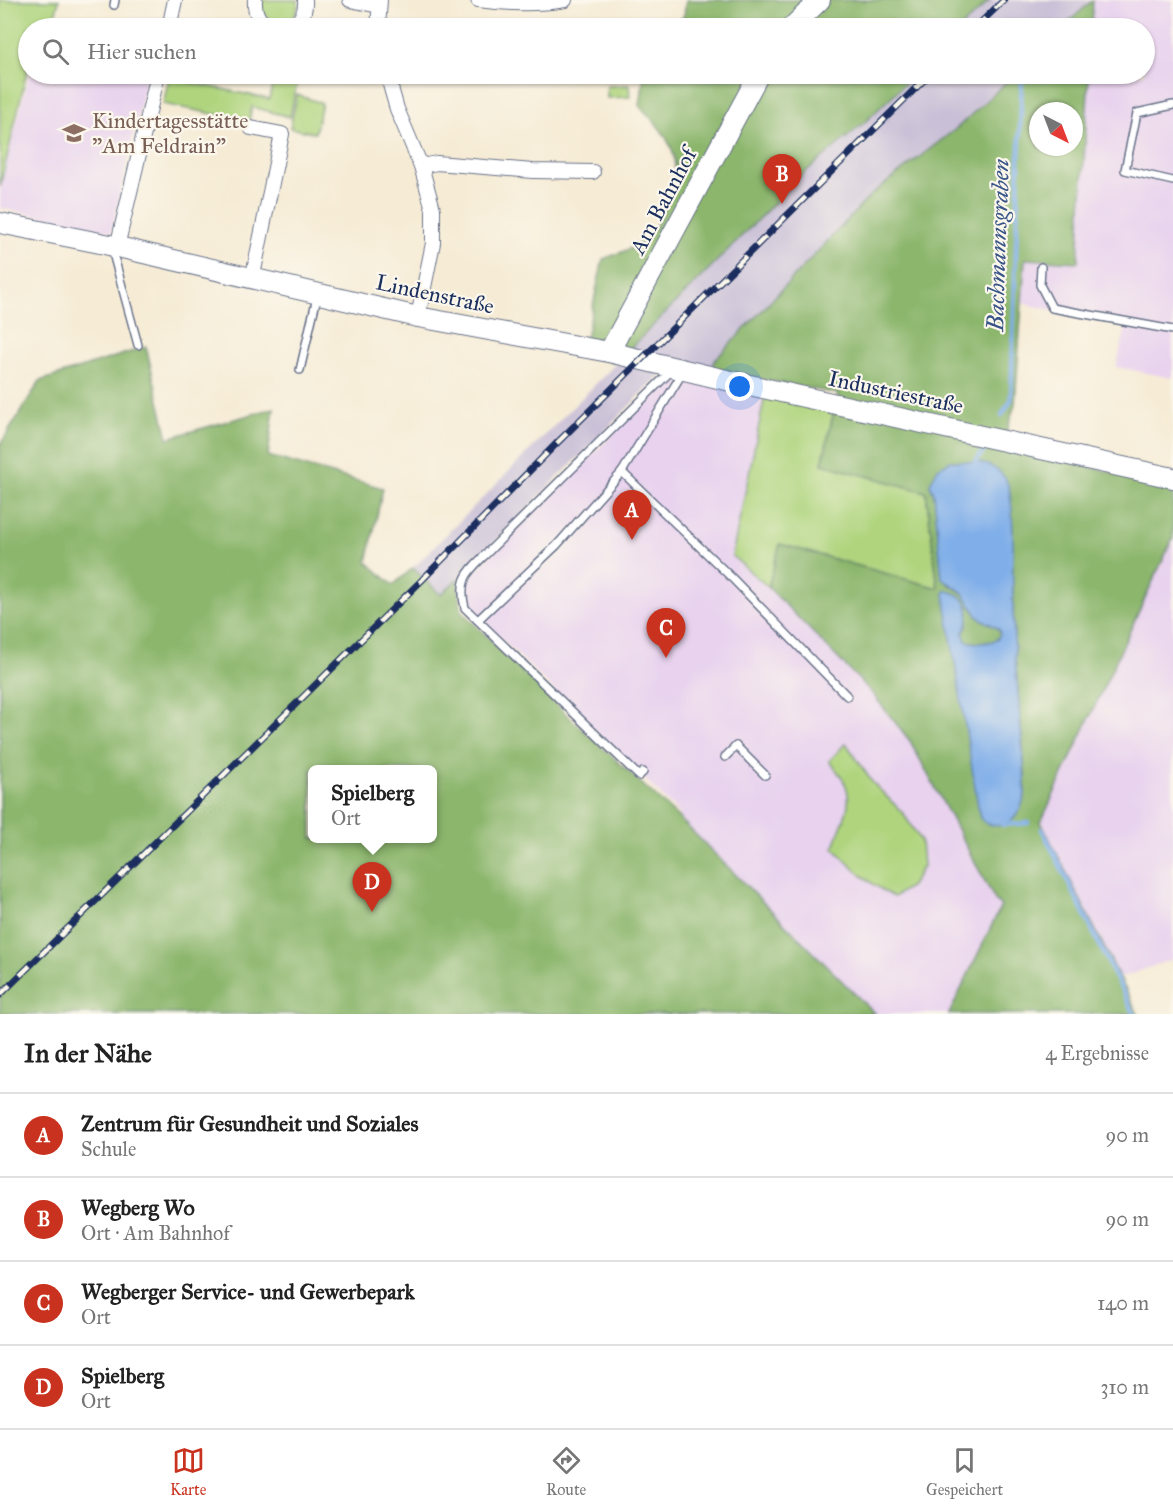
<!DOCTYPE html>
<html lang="de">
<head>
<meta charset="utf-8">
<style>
  :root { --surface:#fff; --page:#f2f2f2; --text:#222; --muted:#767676; --line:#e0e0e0; --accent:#c8321e }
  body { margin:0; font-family:"IM FELL Great Primer",serif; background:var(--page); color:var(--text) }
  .compass { position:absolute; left:1029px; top:102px; width:54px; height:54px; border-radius:50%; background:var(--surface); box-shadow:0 2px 4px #0004; rotate:138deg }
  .you { position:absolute; left:740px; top:387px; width:21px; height:21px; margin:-15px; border:4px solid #fff; border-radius:50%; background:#1a73e8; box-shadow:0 0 0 9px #1a73e833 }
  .badge { display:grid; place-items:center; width:39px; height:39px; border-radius:50%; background:var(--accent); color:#fff; font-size:20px; font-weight:700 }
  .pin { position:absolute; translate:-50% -50px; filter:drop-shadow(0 2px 3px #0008) }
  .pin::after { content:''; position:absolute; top:32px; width:21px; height:18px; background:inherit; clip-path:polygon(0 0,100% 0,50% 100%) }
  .popup { position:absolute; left:308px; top:765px; width:129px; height:78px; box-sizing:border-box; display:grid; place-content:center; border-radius:9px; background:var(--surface); filter:drop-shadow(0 2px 4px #0005); font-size:20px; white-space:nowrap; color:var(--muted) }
  .popup b { font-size:22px; color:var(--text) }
  .popup::after { content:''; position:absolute; left:50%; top:100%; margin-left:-12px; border:12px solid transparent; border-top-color:var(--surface) }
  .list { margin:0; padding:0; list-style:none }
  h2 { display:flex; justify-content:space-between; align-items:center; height:78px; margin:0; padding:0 24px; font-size:26px }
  h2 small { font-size:20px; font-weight:400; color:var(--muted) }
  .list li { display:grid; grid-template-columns:39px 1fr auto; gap:18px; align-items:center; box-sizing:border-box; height:84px; padding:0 24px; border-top:2px solid var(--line) }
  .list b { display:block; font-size:22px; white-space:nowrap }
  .list p { margin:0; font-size:20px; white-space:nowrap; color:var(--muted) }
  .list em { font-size:20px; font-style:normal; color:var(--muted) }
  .icon { flex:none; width:33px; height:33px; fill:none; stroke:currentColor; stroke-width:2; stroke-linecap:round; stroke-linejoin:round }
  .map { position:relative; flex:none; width:1173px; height:1014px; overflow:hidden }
  .search { position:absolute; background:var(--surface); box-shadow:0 2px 4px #0004; left:18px; right:18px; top:18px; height:66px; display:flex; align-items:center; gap:15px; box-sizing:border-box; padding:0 21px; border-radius:33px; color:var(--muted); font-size:22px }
  .sheet { height:414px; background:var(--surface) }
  nav { display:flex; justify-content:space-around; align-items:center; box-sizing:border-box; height:84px; border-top:2px solid var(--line); background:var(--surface); font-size:16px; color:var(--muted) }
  nav a { display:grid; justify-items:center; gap:3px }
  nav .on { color:var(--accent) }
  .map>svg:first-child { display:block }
</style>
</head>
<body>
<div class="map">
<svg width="1173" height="1014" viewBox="0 0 1173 1014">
  <rect width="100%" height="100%" fill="#fbf7ec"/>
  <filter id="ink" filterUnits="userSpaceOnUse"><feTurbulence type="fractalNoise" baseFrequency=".0167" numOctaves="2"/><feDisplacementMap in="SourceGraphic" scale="12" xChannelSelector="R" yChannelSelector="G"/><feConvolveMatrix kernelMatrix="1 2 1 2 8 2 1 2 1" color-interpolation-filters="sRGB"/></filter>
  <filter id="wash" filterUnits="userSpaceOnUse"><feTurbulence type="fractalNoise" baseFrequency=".008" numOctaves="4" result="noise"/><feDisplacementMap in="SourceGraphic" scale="24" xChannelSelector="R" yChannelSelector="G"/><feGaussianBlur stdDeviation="1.35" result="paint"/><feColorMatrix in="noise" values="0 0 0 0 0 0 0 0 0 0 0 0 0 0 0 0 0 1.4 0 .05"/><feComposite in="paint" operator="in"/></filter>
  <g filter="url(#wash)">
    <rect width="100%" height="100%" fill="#f6ecd6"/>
    <g fill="#e8d2ee">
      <polygon points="1093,0 1173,0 1173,378 1116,367 1126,327 1022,303 1025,259 1078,262 1089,74 1144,74 1144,28 1092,28"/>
      <polygon points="29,74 131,74 147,77 111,232 0,208 0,189"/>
      <polygon points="672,376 765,396 732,556 768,587 871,692 910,741 995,900 1001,907 948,1014 875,1014 679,818 680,814 469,607 464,592 467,579"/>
      <polygon points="1173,538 1173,959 1120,978 1041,822"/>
    </g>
    <g fill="#c9bfd7">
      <polygon points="951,0 1093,0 1062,28 933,28"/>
      <polygon points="901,74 1015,74 711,369 673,362 441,595 413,568 804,174 865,122"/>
    </g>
    <g fill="#afd47d" stroke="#65826e" stroke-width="1.5">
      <polygon points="0,0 59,0 52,28 28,28 28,67 0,187"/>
      <path d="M261,0h37c3,29 -37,33 -37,0z"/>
      <polygon points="275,74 299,74 290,117 252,107 249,121 163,104 169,78 269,99"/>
      <polygon points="629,85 630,97 607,98 607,86"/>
      <polygon points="297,95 322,103 315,133 290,128"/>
      <polygon points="765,396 834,410 822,464 926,492 938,588 906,580 776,558 768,587 732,556"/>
      <path d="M846,743l26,39 31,31 18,28 2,25 -12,20 -17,11c-24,-13 -42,-28 -60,-49 4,-19 19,-39 13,-59 -2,-10 -12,-20 -18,-28z"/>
    </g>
    <g fill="#8bb66c" stroke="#537265" stroke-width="1.5" fill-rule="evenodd">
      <polygon points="686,0 990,0 961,28 675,28 684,15"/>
      <polygon points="1093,0 1092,28 1062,28"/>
      <path d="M644,74h271l-50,48 -62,52 -186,188 -35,-6 21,-97c17,-6 36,-12 48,-26 14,-19 30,-60 21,-83 -7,-18 -19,-30 -32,-44z"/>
      <path d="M1015,74h74l-11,188 -53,-3 -10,145 -13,42 171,41v51l-132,284 97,192h-189l52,-108 -6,-6 -85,-159 -39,-49 -103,-105 12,-43 158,44 -12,-96 -104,-28 16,-70 -127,-25 4,-9 158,-167 84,-65zM1038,111h36v36h-36zM930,484l80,8 4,152 11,129v21l-7,19 -38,5 -34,-227 21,36 -4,6 3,8c11,3 20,3 31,-1l3,-6 -1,-5 -21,-12 -15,-24 -16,-10 -13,-90z"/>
      <path d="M146,347l22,91 106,-30 -6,48 115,32 -16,74 26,23 20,-17 28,27 16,-16 5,33 103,101 114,105 196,196h-875v-569l40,-64zM312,770h120v68h-120z"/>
    </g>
    <path fill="#7faee9" stroke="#4d6ea4" stroke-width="1.5" d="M951,461c19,0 43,0 54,17 8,12 8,53 8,68 -1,49 0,98 5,147 2,34 7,67 7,101 -2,6 -3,14 -7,19 -9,15 -27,17 -38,5l-36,-224 2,-4c4,2 11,3 14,6 12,10 10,26 3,37l3,8c11,3 20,3 31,-1l3,-6 -1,-5 -21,-12 -15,-24 -21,-15 -8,-85 -4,-9 8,-16z"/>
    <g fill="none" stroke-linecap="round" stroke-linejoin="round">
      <g stroke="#7faee9" stroke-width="4.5">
        <polyline points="1002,415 1011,400 1022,74"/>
        <polyline points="973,465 986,448"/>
        <polyline points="1001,820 1003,825 1028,823"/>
        <polyline points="1042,829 1134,1014"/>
      </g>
    </g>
  </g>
  <g filter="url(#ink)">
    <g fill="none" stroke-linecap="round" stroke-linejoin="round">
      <g stroke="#687188" stroke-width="10">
        <g id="lane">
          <polyline points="114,5 115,0"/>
          <polyline points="144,74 157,77"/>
          <polyline points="1173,105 1137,113 1125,170 1173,181"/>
          <polyline points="114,257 138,345"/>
          <polyline points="1041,267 1040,285 1052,308 1173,330"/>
          <polyline points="300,370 317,297"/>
          <polyline points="622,472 732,578 847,696"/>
          <polyline points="478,620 557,545 622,472 683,372"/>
          <polyline points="725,757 736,746 765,775"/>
          <path d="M643,772l-4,4 -174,-168c-8,-33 6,-38 27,-60l179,-177"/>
        </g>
      </g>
      <g stroke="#687188" stroke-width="16">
        <g id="street">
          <path d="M255,0c-1,14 5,24 18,28"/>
          <polyline points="350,0 379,6"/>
          <path d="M478,0c30,4 57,5 87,0"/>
          <polyline points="169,28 175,0"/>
          <path d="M287,28c13,-5 19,-14 18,-28"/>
          <polyline points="378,28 380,0"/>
          <polyline points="387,74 397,109 421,166 433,209 433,243 418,317"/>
          <polyline points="251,128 282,134 252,280"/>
          <polyline points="421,166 437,163 533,171 593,172"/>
          <polyline points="117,247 158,74"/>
        </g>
      </g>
      <g stroke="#687188" stroke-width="22">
        <g id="secondary">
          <polyline points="791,28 820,0"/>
          <polyline points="0,223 105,244 418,317 609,352 722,379 1173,478"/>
          <polyline points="609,352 759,74"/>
        </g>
      </g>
      <use href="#lane" stroke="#fff" stroke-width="7"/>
      <use href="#street" stroke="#fff" stroke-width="14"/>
      <use href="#secondary" stroke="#fff" stroke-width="20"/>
      <g stroke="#1b2f5e" stroke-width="7">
        <g id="rail">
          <polyline points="975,28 1004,0"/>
          <polyline points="0,995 422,580 558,442 930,74"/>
        </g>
      </g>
      <use href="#rail" stroke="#fbf7ec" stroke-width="4.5" stroke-dasharray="14" stroke-linecap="butt"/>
    </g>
  </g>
  <defs>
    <g id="school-bare" transform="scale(1.8)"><path d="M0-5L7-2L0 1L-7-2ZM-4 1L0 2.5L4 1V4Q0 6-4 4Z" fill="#8d6e63" stroke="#fbf7ec" stroke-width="2.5" paint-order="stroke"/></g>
  </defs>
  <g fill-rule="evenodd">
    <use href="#school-bare" x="74" y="133"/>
  </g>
  <g text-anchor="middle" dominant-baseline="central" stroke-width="4.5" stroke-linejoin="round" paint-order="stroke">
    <g font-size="22" fill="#785e54" stroke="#fbf7ec" text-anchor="start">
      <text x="92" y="120">Kindertagesstätte<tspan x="92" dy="25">"Am Feldrain"</tspan></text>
    </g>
    <g font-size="22" fill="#1b2f5e" stroke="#fbf7ec">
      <text transform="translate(663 201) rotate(-62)">Am Bahnhof</text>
      <text transform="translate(435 294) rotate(12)">Lindenstraße</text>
      <text transform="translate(896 392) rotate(12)">Industriestraße</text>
    </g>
    <g font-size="24" font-style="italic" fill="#395588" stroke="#fbf7ec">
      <text transform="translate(998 245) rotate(-88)">Bachmannsgraben</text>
    </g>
  </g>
</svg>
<svg class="compass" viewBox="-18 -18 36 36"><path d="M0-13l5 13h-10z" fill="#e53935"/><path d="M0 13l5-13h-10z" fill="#767676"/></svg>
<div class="you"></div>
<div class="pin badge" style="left:632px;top:540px">A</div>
<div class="pin badge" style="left:782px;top:204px">B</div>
<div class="pin badge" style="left:666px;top:658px">C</div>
<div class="pin badge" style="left:372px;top:912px">D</div>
<div class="popup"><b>Spielberg</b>Ort</div>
<div class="search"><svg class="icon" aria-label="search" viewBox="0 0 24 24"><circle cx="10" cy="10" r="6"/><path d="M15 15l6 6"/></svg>Hier suchen</div>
</div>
<section class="sheet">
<h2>In der Nähe<small>4 Ergebnisse</small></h2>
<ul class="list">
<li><span class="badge">A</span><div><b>Zentrum für Gesundheit und Soziales</b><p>Schule</p></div><em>90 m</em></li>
<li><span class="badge">B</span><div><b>Wegberg Wo</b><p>Ort · Am Bahnhof</p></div><em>90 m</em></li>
<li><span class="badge">C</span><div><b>Wegberger Service- und Gewerbepark</b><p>Ort</p></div><em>140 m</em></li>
<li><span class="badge">D</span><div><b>Spielberg</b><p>Ort</p></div><em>310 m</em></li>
</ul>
</section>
<nav>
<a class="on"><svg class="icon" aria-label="map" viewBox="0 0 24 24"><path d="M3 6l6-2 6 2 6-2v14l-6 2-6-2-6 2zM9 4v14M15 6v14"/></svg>Karte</a>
<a><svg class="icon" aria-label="directions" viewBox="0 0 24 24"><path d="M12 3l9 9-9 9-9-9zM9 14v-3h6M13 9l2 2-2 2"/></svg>Route</a>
<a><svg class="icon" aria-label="saved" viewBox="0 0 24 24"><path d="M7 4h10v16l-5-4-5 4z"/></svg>Gespeichert</a>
</nav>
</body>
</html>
